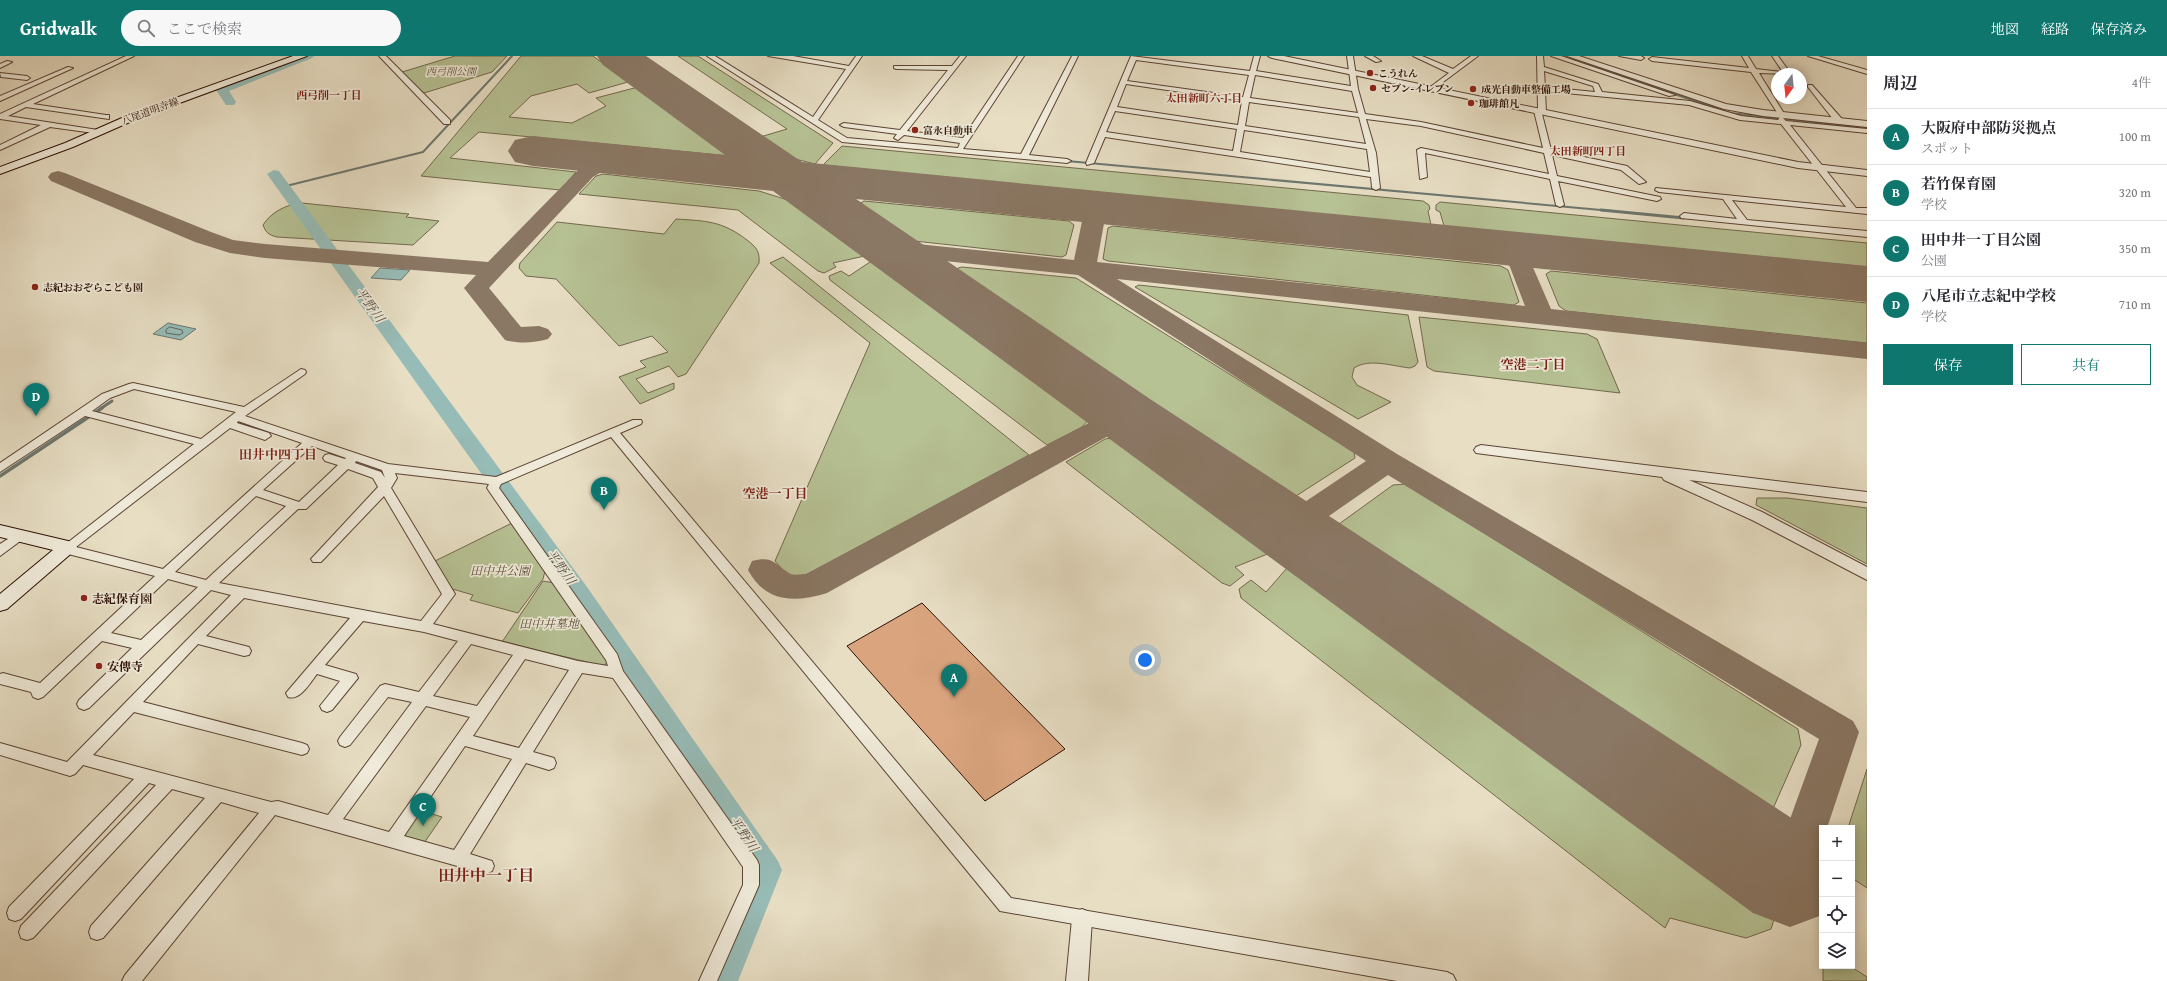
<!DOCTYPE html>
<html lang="ja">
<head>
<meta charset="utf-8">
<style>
  :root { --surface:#fff; --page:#f7f7f7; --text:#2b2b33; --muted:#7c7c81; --line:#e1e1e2; --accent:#0f766e }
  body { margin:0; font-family:"Gentium Book Plus","Noto Serif JP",serif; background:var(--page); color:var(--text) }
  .controls { position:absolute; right:12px; bottom:12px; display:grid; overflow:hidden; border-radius:0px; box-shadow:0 2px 10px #0003 }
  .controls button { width:36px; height:36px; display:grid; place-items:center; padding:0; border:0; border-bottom:1px solid var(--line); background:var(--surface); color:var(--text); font:20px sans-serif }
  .compass { position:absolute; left:1771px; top:12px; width:36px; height:36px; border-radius:50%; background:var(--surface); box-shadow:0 2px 10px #0003; rotate:195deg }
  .you { position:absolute; left:1145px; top:604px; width:14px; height:14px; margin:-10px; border:3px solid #fff; border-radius:50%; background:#1a73e8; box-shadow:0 0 0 6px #1a73e833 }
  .badge { display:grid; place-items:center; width:26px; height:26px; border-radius:50%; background:var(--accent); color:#fff; font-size:13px; font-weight:700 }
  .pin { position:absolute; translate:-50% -33px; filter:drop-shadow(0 1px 2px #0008) }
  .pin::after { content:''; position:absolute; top:21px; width:14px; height:12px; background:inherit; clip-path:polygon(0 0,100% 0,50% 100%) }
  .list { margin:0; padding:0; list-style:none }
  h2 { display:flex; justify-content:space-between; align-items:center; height:52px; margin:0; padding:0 16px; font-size:17px }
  h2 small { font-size:13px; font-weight:400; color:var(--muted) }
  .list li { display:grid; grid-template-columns:26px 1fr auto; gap:12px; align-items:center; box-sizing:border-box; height:56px; padding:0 16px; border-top:1px solid var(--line) }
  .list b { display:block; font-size:15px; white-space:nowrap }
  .list p { margin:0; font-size:13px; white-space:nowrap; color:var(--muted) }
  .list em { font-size:13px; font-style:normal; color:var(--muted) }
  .actions { display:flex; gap:8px; padding:12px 16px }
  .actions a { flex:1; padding:9px 0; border:1px solid var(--accent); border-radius:0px; text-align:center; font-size:14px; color:var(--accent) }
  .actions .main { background:var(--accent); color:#fff }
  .icon { flex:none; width:22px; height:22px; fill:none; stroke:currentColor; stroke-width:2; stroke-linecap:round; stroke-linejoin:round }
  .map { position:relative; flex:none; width:1867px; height:925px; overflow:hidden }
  header { display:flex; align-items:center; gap:24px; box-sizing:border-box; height:56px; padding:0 20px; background:var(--accent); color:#fff }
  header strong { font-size:19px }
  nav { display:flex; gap:22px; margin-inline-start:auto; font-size:14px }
  .search { width:280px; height:36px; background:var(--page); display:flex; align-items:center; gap:10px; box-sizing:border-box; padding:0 14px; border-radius:22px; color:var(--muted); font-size:15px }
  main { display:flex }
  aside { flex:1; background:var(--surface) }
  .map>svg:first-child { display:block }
</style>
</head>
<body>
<header>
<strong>Gridwalk</strong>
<div class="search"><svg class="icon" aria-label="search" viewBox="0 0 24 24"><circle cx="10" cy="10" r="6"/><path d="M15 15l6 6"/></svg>ここで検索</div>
<nav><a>地図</a><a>経路</a><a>保存済み</a></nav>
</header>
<main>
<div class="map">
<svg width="1867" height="925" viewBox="0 0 1867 925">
  <rect width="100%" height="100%" fill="#e7dec4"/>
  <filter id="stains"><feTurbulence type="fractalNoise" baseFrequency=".005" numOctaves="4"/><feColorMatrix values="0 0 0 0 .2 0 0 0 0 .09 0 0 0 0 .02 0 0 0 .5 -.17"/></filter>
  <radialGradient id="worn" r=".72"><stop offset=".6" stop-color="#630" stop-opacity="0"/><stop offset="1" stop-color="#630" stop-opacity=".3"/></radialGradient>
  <g fill="#b6c194" stroke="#72684c">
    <polygon points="455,0 507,0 492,16 424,37 402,16"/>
    <polygon points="521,0 593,0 628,26 589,37 577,28 531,40 509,61 572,67 606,50 596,42 638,31 730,100 479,76 450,102 576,116 560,134 421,120"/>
    <polygon points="678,0 698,0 833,87 815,108 791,102 760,81 787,73"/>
    <polygon points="842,90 1423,145 1429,149 1430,153 1428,155 1431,169 823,109"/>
    <polygon points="603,118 759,135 791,145 869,199 833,207 836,211 824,217 818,215 738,154 579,138 596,120"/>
    <polygon points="864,145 1069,165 1074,169 1066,199 1062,201 914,185 859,148"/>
    <polygon points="1440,146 1867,187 1867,211 1444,170 1440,156 1436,154 1436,149"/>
    <path d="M302,147l107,11 -3,3 33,4 -26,24 -136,-8c-8,-2 -11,-4 -14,-12 8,-13 24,-21 39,-22z"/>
    <path d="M676,163c31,2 46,2 71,21 9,7 13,11 12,23l-73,111 -8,3 -9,-11 -33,13 12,14 26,-10v6l-34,15 -21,-27 27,-10 -6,-6 28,-9 -16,-16 -33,10 -63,-67 -30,-3 -7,-8 1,-5 37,-41 107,12z"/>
    <polygon points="1113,170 1501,210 1508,214 1519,246 1514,249 1108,205 1103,203 1108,172"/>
    <path d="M783,201l246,198 -223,120c-18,2 -20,-1 -31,-14l95,-218 -100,-80z"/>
    <polygon points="873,204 1082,352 1091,361 1082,371 1047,389 830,224 829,220 841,215 849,220"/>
    <polygon points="962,211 1076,222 1354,396 1355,402 1296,440 1285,438 957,215 958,212"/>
    <polygon points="1551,215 1867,247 1867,287 1566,255 1559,250 1546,218"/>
    <path d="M1139,229l269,30 10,47 -3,4 -5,2c-18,-2 -41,-10 -56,0l-2,9 5,8 34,17 -33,17 -223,-132z"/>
    <polygon points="1419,261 1587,278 1597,283 1620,337 1434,315 1427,311"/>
    <polygon points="1118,381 1125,384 1275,495 1235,511 1244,519 1230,530 1222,527 1066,406 1105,383"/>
    <polygon points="1406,428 1798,673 1801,689 1768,764 1340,475 1339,468 1393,429"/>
    <polygon points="1757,442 1787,442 1867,452 1867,508 1756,449"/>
    <polygon points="512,467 545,515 543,523 518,557 470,544 473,539 449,532 433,506"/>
    <polygon points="1294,504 1766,848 1775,860 1771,873 1746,882 1670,862 1665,872 1241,542 1239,533 1251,524 1266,536"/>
    <polygon points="543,525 555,527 608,605 604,610 502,586"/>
    <polygon points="1867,713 1867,832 1852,822 1852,772 1848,772"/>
    <polygon points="419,754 442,761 422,790 402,784 403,778"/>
    <polygon points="1823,910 1850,910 1867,921 1867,925 1823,925"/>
  </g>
  <g fill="#97bcb7" stroke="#6d776f">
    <polygon points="380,212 410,214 401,224 371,222"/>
    <polygon points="168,267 196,273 181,284 153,278"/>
  </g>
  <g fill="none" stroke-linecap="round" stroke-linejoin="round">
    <polygon stroke="#62665e" stroke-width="1" points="170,271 182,274 183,277 179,279 166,277 166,274"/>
    <g stroke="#6d776f" stroke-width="2">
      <polyline points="1563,0 1730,57 1867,72"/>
      <polyline points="773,36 798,52"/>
      <polyline points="1067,105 1612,155"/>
      <polyline points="282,131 423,96 512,0"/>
    </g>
    <g stroke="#6d776f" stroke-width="3">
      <polyline points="1601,154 1684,162"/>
      <polyline points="100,353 112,345"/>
    </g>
    <polyline stroke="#6d776f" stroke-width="3.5" points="0,420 102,352"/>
    <g fill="#97bcb7" fill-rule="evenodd">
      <polygon points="298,0 314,0 312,2 229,35 236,46 234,49 226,49 216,34 218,31"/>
      <polygon points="274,114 279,115 587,531 778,805 782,814 738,925 708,925 753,816 571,543 267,118"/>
    </g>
    <g fill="#8a7764" fill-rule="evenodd">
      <path d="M622,98l7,2 3,4 -3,4 -23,5 -13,8 -104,111 32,39 18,-1 9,3 4,5 -4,5c-14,4 -29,5 -43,1l-41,-52 12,-13 -211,-17 -35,-5 -35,-11 -144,-61 -3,-4 3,-4 7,-2 7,2 146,59 22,8 32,4 223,18 91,-93 14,-9z"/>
      <polygon points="1096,145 1104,146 1107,151 1097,206 1525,250 1503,193 1506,188 1514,186 1522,188 1525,193 1551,253 1867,287 1867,303 1117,223 1397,398 1853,665 1859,676 1827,772 1822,772 1822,787 1805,835 1790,841 1775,835 1769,821 1819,683 1388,419 1300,480 1289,483 1278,480 1273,472 1278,464 1366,405 1078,219 888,199 880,197 877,192 880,187 888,185 1074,204 1085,151 1088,146"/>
      <path d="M1125,350l10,3 4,6 -4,6 -308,172c-33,10 -61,10 -79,-23l4,-9c22,-6 23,4 40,14l14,-1 309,-165z"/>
    </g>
    <polygon fill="#8a7764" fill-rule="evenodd" points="597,0 646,0 802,106 1867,210 1867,246 856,143 1150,343 1822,782 1822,859 1790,871 1753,857 773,135 533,110 515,106 508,95 515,84 533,80 725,99 603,9"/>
  </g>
  <polygon fill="#d9a47e" stroke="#2d1004" points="922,547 1065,693 985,745 847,590"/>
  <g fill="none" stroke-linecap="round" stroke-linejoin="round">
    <g stroke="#5c4434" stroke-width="2">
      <g id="minor">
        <polygon points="126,0 134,0 33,48 106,59 109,59 109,63 26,51 8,60 98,74 101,74 101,78 50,71 0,94 0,89 41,69 0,63 0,58"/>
        <polygon points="379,0 386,0 450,64 450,68 444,68"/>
        <polygon points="707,0 715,0 813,61 846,13 768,0 793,0 849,10 856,0 862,0 818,64 847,82 958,92 960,87 904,79 898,84 894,82 897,78 844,71 840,69 844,67 900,74 948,14 896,13 894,12 894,10 952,10 960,0 966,0 907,75 963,82 1018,0 1024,0 963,93 1021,98 1072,0 1078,0 1029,99 1067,103 1071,105 1067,107 842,86"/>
        <path d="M1131,0l119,15 4,-15h6l-4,15 95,15 -4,-30h6l5,33 7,25 56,8 122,26 -9,-37 4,-2 -1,-53h6l1,11 54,17 4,8 88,9 51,15 37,4 2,-3 -29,-45 -99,-11 -3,-2 3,-2 97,11 -7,-12h6l8,13 27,3 -11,-16h6l13,18 -32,-1 26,42 -3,2 4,4 81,8v4l-77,-8 66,83h11v6l-135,-14 15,20 120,11v6l-186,-19 -1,-2 4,-3 53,6 -14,-20 -64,-7 -4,-2 1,-2 190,19 -65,-83 -41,-4 -51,-15 -144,-14 1,21 -4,2 9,36 76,16 19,16 -7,2 -18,-14 -69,-15 5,21 103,21 1,2 -4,2 -99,-20 6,24 -4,2 -4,-2 -6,-26 -125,-26 2,24 -7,2 -3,-29 4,-2 128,26 -5,-21 -123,-27 -55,-7 10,34 4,35 -4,2 -4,-2 -1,-11 -266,-40 -11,26 -7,2 -1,-2zM1136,4l113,15 -6,22 -116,-16zM1544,15l49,15 2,6 -50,-5zM1255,19l97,16 6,22 -108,-15zM1126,28l116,17 -4,24 -121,-18zM1249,46l110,15 7,27 -121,-18zM1115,55l122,18 -4,22 -127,-19zM1244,74l123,19 3,23 -130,-20z"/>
        <polygon points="1365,0 1373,0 1381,5 1376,6"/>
        <polygon points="1413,0 1422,0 1453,13 1471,0 1478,0 1431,35 1429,34 1429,32 1449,17"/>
        <polygon points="1551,0 1561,0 1675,39 1669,40"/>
        <polygon points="1619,0 1641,0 1644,2 1641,4"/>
        <polygon points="1808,0 1818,0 1867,14 1867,18"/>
        <polygon points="7,5 12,6 0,12 0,8"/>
        <polygon points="68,11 73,12 0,45 0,40"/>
        <polygon points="0,17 27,20 30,22 27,24 1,21"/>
        <polygon points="1808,29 1812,29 1842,63 1842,67 1836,67 1808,31"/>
        <path d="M301,313l4,1 1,2 -1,2 -60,42 143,48 108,13 137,-57h8l1,2 -1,2 -21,9 391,465 436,74 6,3 3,6h-59l-397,-70 -389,-474 -110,47 -2,4 118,166 6,17 134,189 2,5v20l-42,96h-18l44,-96v-18l-130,-189 -31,-5 -49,79 21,6 2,5 -2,5 -5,2 -23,-7 -56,91 22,7 2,5 -2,5 -6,3 -211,-59 -133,166h-20l3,-6 134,-162 -38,-11 -118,136 -6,2 -6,-2 -2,-6 2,-6 114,-128 -33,-9 -139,149 -6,2 -6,-2 -2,-6 2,-6 135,-141 -7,-2 -128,136 -6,2 -6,-2 -2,-6 2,-6 125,-128 -51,-14 -8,9 -5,2 -70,-21v-12l67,19 164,-167 -20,-5 -122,118 -5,2 -5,-2 -2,-4 2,-4 53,-52 -30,-7 -59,56 -5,2 -5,-2 -2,-5 -31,-8v-10l3,-1 37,10 115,-107 -87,-22 -6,-7 132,-103 -109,-28 -85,56v-9l102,-69 27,-10 4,-1 111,24zM134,333l102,23 -35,27 -109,-28 18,-13zM238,365l64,22 -139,126 -87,-22 154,-119 35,12 6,-4 -2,-3 -32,-10zM312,390l34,12 -1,1 -16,-5 -4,1 -2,3 2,3 13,4 -39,37 -36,-12zM356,405l26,9 3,8 -4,-6 -26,-9zM348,413l25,9 5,9 -67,72 2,3h8l63,-66 58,98 -21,27 -202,-38 79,-74h8zM395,417l94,11 -2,4 2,3 117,169 2,6 -30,-5 -145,-37 22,-30 -64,-106 6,-10zM256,440l30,10 -80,74 -31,-8zM168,523l30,8 -57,53 -30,-7zM244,542l106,20 -64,75 2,4c12,4 22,-14 29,-23l23,7 -20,25 2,4 5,2 5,-2 26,-32 -2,-4 -31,-9 38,-44 61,11 34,9 -39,51 -34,-8 -5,2 -40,51 -2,4 2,4 5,2 5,-2 38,-48 24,5 -84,113 -50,-14 -7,1 -178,-47 41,-43 168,43 5,-2 2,-4 -2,-4 -5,-2 -159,-41 55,-58 46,12 5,-1 2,-4 -2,-4 -43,-11zM471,588l42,11 -36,51 -44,-10zM525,603l44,11 -50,78 -46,-12zM426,650l44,11 -81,115 -46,-13zM465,690l47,13 -58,91 -50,-14z"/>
        <polygon points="19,476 23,477 25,480 23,483 0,500 0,488"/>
      </g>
    </g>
    <g stroke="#5c4434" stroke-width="2">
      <g id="tertiary">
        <polygon points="1268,0 1284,0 1798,106 1867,114 1867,120 1798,112 1272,2"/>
        <polygon points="1567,0 1579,0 1726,48 1763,54 1867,65 1867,71 1763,60 1724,53"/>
        <polygon points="1481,389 1867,436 1867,446 1689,424 1762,456 1867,511 1867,524 1752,464 1664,424 1662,421 1476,397 1474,394 1476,391"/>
        <polygon points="1082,853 1089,856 1092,863 1088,925 1066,925 1072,863 1075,856"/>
      </g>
    </g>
    <g stroke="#2d1004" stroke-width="2">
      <g id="secondary">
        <polygon points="293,0 307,0 139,62 73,91 0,118 0,111 65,87 131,58"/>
        <polygon points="0,469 68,485 74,487 77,491 74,495 7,553 0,555 0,538 53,494 0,481"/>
      </g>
    </g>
    <use href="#minor" fill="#efead9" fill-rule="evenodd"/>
    <use href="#tertiary" fill="#efead9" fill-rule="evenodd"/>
    <use href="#secondary" fill="#efead9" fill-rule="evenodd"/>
  </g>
  <g fill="#8f2418" stroke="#efead9" stroke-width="1.5">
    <circle cx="1370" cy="17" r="4"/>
    <circle cx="1373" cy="32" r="4"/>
    <circle cx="1473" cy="33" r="4"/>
    <circle cx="1471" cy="47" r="4"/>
    <circle cx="915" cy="74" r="4"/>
    <circle cx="35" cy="231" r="4"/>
    <circle cx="84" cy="542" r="4"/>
    <circle cx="99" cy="610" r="4"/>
  </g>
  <g text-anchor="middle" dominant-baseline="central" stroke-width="3.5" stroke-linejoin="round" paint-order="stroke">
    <g font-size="10" font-style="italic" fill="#5d4e36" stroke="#efead9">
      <text x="451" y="15">西弓削公園</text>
    </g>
    <g font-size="10" font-weight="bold" fill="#2d1004" stroke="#efead9" text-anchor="start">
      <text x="1378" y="17">こうれん</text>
      <text x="1381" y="32">セブン-イレブン</text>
      <text x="1481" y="33">成光自動車整備工場</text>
      <text x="1479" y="47">珈琲館凡</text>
      <text x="923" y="74">富永自動車</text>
      <text x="43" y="231">志紀おおぞらこども園</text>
    </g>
    <g font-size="10" fill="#2d1004" stroke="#efead9">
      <text transform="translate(150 55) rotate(-20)">八尾道明寺線</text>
    </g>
    <g font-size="11" font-weight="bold" fill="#7a1f14" stroke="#efead9">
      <text x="329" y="39">西弓削一丁目</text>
      <text x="1204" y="42">太田新町六丁目</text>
      <text x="1588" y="95">太田新町四丁目</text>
    </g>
    <g font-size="12" font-style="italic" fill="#5d4e36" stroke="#efead9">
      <text x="500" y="514">田中井公園</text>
      <text x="549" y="567">田中井墓地</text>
    </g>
    <g font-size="12" font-weight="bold" fill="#2d1004" stroke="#efead9" text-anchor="start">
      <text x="92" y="542">志紀保育園</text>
      <text x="107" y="610">安傳寺</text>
    </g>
    <g font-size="13" font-style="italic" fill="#524c43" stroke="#efead9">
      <text transform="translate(370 249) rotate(54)">平野川</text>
      <text transform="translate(561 511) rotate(54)">平野川</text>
      <text transform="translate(744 778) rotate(56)">平野川</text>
    </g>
    <g font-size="13" font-weight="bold" fill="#7a1f14" stroke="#efead9">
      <text x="1533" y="308">空港二丁目</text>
      <text x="278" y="398">田井中四丁目</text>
      <text x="775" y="437">空港一丁目</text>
    </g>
    <g font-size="16" font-weight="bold" fill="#7a1f14" stroke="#efead9">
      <text x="486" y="819">田井中一丁目</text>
    </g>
  </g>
  <rect width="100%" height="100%" filter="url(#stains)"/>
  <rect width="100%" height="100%" fill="url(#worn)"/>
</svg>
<div class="controls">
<button>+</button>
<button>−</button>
<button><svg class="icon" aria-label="locate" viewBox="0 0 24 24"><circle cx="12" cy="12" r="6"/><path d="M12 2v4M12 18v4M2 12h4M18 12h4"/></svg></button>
<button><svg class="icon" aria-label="layers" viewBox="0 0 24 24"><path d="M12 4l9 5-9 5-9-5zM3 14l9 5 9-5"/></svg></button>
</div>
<svg class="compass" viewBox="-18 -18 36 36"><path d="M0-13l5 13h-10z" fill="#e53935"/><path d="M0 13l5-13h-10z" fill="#7c7c81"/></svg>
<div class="you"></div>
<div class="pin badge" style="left:954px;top:641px">A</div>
<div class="pin badge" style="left:604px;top:454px">B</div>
<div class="pin badge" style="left:423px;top:770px">C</div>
<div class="pin badge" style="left:36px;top:360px">D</div>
</div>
<aside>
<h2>周辺<small>4件</small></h2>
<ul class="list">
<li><span class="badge">A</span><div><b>大阪府中部防災拠点</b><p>スポット</p></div><em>100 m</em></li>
<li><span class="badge">B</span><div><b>若竹保育園</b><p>学校</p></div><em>320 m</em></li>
<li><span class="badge">C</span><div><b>田中井一丁目公園</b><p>公園</p></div><em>350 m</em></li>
<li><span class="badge">D</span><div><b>八尾市立志紀中学校</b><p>学校</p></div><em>710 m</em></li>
</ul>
<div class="actions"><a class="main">保存</a><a>共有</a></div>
</aside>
</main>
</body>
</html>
